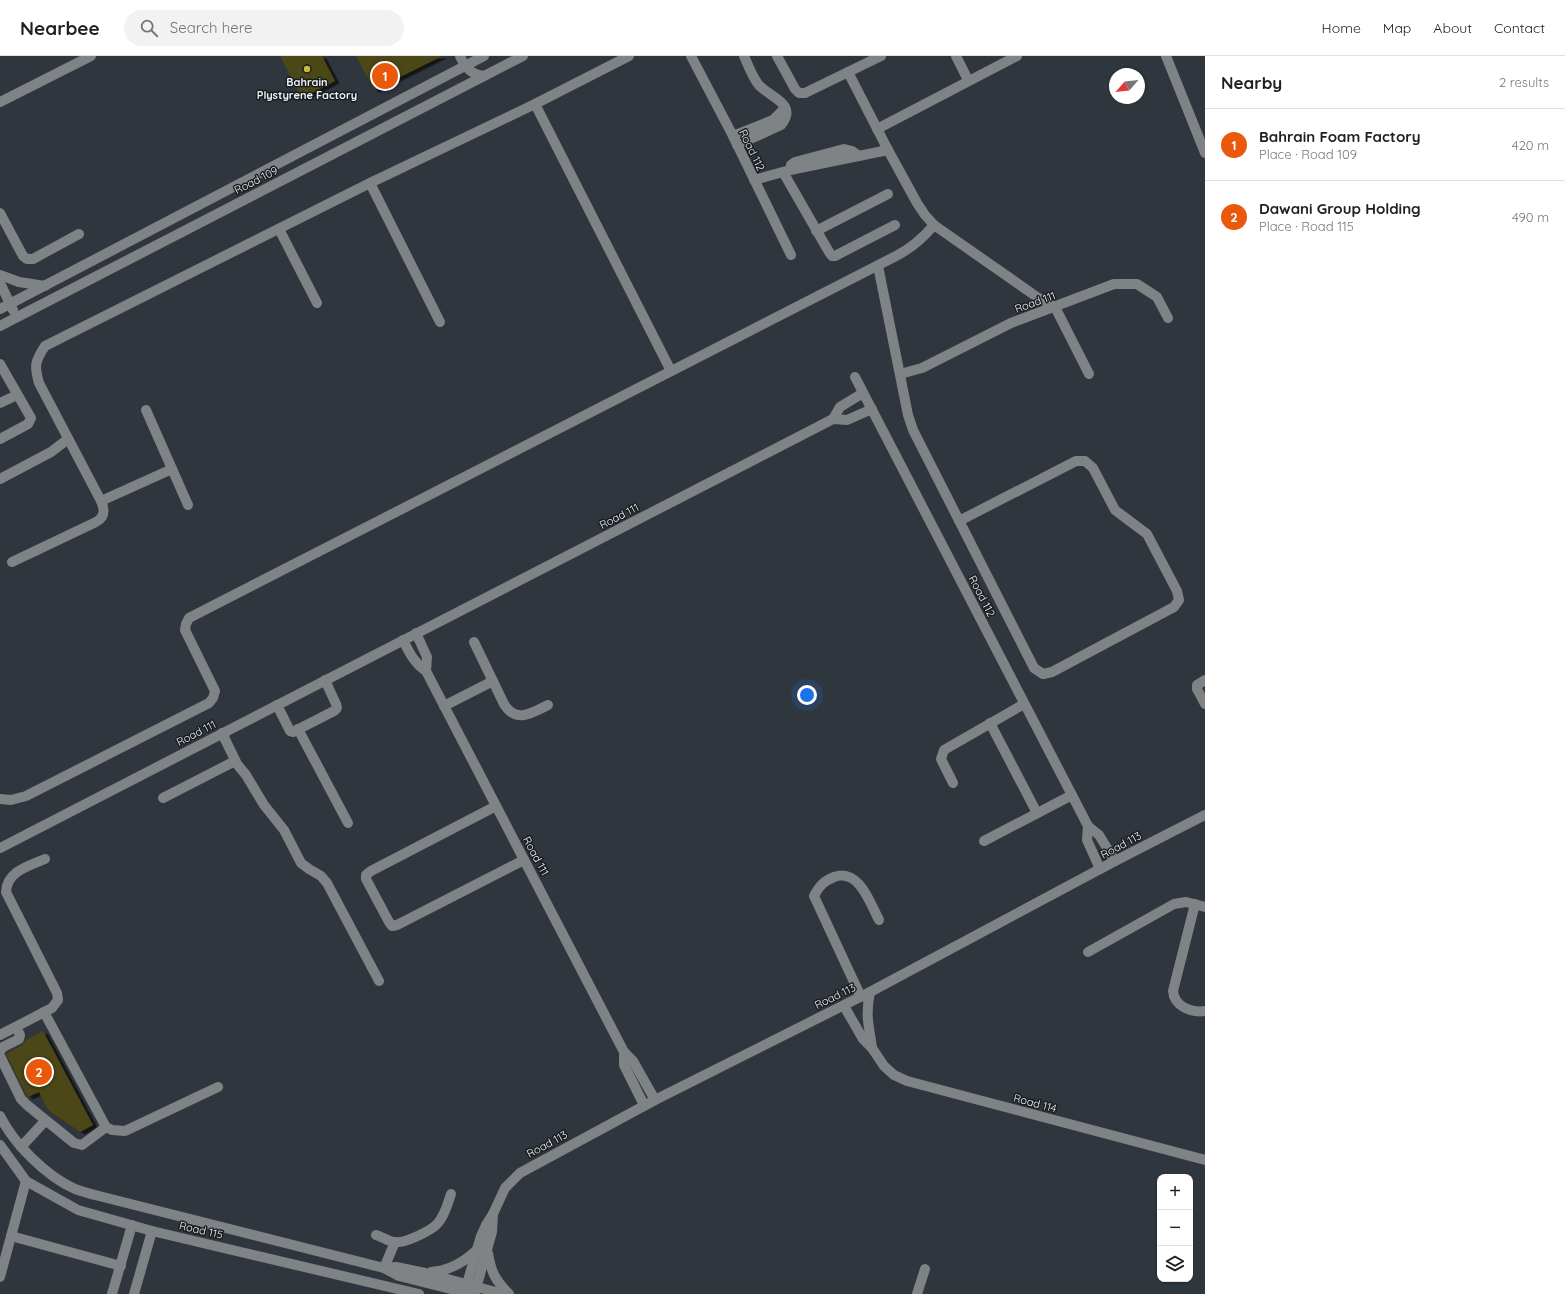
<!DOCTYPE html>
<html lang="en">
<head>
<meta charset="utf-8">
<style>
  :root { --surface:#fff; --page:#f2f2f2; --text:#202124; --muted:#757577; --line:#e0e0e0; --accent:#ea580c }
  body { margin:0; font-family:Quicksand,sans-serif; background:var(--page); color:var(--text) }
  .controls { position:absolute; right:12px; bottom:12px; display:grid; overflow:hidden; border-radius:8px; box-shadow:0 1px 3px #0004 }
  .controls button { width:36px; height:36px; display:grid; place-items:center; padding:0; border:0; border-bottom:1px solid var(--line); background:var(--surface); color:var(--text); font:20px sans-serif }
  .compass { position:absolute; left:1109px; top:12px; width:36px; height:36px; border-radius:50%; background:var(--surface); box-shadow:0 1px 3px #0004; rotate:243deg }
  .you { position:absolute; left:807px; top:639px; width:14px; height:14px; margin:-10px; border:3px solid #fff; border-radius:50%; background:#1a73e8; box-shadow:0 0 0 6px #1a73e833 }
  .badge { display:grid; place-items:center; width:26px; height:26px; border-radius:50%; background:var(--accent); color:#fff; font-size:13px; font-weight:700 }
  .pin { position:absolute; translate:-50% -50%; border:2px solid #fff; box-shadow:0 1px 4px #0006 }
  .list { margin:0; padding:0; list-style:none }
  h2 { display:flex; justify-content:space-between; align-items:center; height:52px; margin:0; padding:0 16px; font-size:17px }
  h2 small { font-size:13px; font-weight:400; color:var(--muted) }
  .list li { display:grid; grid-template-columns:26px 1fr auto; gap:12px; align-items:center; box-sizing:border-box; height:72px; padding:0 16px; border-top:1px solid var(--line) }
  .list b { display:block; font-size:15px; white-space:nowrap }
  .list p { margin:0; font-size:13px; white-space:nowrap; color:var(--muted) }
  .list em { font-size:13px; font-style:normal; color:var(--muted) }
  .icon { flex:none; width:22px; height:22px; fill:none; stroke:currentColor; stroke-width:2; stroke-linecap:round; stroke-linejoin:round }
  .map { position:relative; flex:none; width:1205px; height:1238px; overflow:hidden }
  header { display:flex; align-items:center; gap:24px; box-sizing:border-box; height:56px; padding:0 20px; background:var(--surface); border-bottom:1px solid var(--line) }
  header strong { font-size:19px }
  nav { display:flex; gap:22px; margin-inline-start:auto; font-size:14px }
  .search { width:280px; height:36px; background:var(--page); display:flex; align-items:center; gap:10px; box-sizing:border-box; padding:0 14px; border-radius:22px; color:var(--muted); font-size:15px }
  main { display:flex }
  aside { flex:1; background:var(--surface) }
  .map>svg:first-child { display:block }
</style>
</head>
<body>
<header>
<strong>Nearbee</strong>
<div class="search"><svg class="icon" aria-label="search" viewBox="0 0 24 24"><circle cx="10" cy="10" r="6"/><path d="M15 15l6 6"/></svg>Search here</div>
<nav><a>Home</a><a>Map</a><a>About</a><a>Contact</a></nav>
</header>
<main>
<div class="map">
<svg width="1205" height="1238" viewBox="0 0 1205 1238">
  <defs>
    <filter id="shadow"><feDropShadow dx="4.5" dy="2.5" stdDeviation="0" flood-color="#0009"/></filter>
  </defs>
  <rect width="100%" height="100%" fill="#30363d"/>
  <g fill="#4c4613" filter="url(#shadow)">
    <polygon points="280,0 322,0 335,25 302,42"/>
    <polygon points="356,0 442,0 374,34"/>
    <polygon points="43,975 93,1069 80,1076 48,1054 39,1036 28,1041 27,1040 6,998 22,989 26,984"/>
  </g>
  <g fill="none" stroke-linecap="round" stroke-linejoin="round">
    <g stroke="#7f8386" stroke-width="10">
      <path d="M460,0c5,11 10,18 24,20"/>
      <polyline points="691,0 733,80 791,199"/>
      <polyline points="777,0 795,33 799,37 805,37 881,0"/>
      <polyline points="956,0 968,24"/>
      <polyline points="1166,0 1205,97"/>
      <polyline points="848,16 888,94 917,147 925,159 934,169 1037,241 1055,251 1089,318"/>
      <polyline points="0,46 91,0"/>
      <polyline points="535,48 671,315"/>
      <polyline points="877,73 1017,0"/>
      <polyline points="733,80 773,64 785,52"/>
      <path d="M737,89l44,-20c18,-22 -13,-28 -23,-41 -6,-8 -10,-19 -14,-28"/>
      <polyline points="790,114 791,109 795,106 844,93 852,95 859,100"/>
      <polyline points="783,116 829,196 832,200 835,200 895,169"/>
      <polyline points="754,124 790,114 888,94"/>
      <polyline points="370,127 440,266"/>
      <polyline points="0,157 23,200 27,203 33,203 79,178"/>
      <polyline points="279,173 317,247"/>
      <polyline points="816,175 888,138"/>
      <polyline points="878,210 908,359 913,374 1034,612 1043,618 1052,616 1174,551 1179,544 1177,535 1147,478 1115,454 1093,412 1085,405 1076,405 959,465"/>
      <polyline points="0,219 19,226 45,230"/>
      <polyline points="0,227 13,254"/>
      <polyline points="0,253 484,0"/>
      <polyline points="0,270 523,0"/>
      <polyline points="0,308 31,362 28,368 0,383"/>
      <polyline points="900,318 922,312 1011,267 1114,228 1137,228 1157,241 1168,262"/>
      <polyline points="855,321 1088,770 1099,779 1115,805"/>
      <polyline points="0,347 17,339"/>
      <polyline points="146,354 188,449"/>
      <polyline points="833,363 840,351 863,337"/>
      <polyline points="0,423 51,396 68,383"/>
      <polyline points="101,445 172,413"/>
      <path d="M12,506l84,-40c9,-5 9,-12 5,-21l-62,-118c-5,-17 -4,-22 6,-37l325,-163 165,-79 94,-48"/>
      <polyline points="416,577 427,601 426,615"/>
      <path d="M403,584c6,12 11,23 23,31l198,381 9,9 22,39"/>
      <path d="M474,586l30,62c12,20 28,9 44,1"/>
      <polyline points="1205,624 1197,629 1197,633 1205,648"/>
      <polyline points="277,649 290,675 293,676 334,655 337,652 336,648 325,624"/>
      <polyline points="444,650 493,625"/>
      <polyline points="990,667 1037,757"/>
      <polyline points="298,673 348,767"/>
      <polyline points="222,677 237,708 246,719 264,749 284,774 301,807 309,813 321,820 327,827 379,925"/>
      <polyline points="953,727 941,703 944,694 1024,648"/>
      <polyline points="163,742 235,705"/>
      <path d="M0,743l11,1 15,-4 183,-93 4,-5 2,-7 -30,-61 1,-6 3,-6 707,-362c16,-8 27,-18 38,-31"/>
      <polyline points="496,750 371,815 366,819 366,823 389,866 392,870 397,869 524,804"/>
      <polyline points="1088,770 1087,784 1100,813"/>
      <polyline points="984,785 1072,739"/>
      <polyline points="0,792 833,363 847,364 872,353"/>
      <path d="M1195,848l-22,87c1,15 18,22 32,20"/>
      <polyline points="1088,896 1174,848 1186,846 1205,851"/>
      <path d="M870,936c-5,24 -1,33 2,56"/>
      <path d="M861,941l-47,-101c5,-10 10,-15 20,-19 25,-9 36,26 45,43"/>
      <polyline points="844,950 863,983 872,992 884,1010 894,1019 907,1025 1205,1104"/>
      <polyline points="44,956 106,1071 112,1074 125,1075 218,1031"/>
      <path d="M0,979l52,-27 6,-8 -1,-7 -51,-101c1,-21 23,-26 39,-33"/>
      <polyline points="0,995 3,991 19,983 20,979 16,971"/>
      <polyline points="624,996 624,1009 644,1049"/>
      <polyline points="0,1000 21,1043 27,1049 74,1087 82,1089 106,1071"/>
      <path d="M0,1060c14,28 46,60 75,73 8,3 16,5 24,7l285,72 15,8 72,18"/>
      <polyline points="0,1089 26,1125 78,1154 152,1175 419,1238"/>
      <polyline points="21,1091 45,1065"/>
      <path d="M376,1179c6,2 12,6 18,7 10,2 37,-11 44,-19 7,-8 10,-20 13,-29"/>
      <polyline points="11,1180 121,1210"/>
      <path d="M488,1197c3,19 7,27 21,41"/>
      <polyline points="384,1212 396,1211 425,1217 503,1238"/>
      <polyline points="384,1212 395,1186"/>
      <path d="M431,1216c18,-1 33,-10 46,-22"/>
      <polyline points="0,1221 26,1125"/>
      <polyline points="475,1236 492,1176 493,1158"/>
      <polyline points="112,1238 132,1169"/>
      <polyline points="134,1238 152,1175"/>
      <polyline points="464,1238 481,1180 486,1169 493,1158 505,1132 520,1117 655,1044 870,936 1115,805 1205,759"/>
      <polyline points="917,1238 925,1213"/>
    </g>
  </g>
  <circle fill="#c9ba3a" stroke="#1a1d20" stroke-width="1.5" cx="307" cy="13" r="4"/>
  <g text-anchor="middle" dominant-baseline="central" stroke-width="3" stroke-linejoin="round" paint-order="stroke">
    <g font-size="11" font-weight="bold" fill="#eef2f7" stroke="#1a1d20">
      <text x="307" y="26">Bahrain<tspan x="307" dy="13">Plystyrene Factory</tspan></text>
    </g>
    <g font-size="11" fill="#eef2f7" stroke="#1a1d20">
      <text transform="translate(752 94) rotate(64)">Road 112</text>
      <text transform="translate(256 124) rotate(-27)">Road 109</text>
      <text transform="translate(1035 246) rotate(-20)">Road 111</text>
      <text transform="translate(619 460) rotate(-27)">Road 111</text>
      <text transform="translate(982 540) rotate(63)">Road 112</text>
      <text transform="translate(196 677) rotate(-27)">Road 111</text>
      <text transform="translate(1121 789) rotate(-28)">Road 113</text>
      <text transform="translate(536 800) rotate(62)">Road 111</text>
      <text transform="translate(835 940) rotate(-26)">Road 113</text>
      <text transform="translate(1035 1047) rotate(15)">Road 114</text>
      <text transform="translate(547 1088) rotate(-28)">Road 113</text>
      <text transform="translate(201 1174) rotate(13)">Road 115</text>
    </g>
  </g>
</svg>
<div class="controls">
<button>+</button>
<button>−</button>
<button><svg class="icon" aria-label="layers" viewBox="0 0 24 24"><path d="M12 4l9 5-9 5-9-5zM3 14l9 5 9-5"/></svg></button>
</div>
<svg class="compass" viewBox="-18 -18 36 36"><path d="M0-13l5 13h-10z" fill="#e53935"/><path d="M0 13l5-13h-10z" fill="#757577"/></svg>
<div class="you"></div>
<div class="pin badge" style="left:385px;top:20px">1</div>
<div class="pin badge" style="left:39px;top:1016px">2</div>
</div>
<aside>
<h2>Nearby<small>2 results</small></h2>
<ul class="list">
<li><span class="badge">1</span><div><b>Bahrain Foam Factory</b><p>Place · Road 109</p></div><em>420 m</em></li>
<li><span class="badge">2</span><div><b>Dawani Group Holding</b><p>Place · Road 115</p></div><em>490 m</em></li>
</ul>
</aside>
</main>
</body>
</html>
